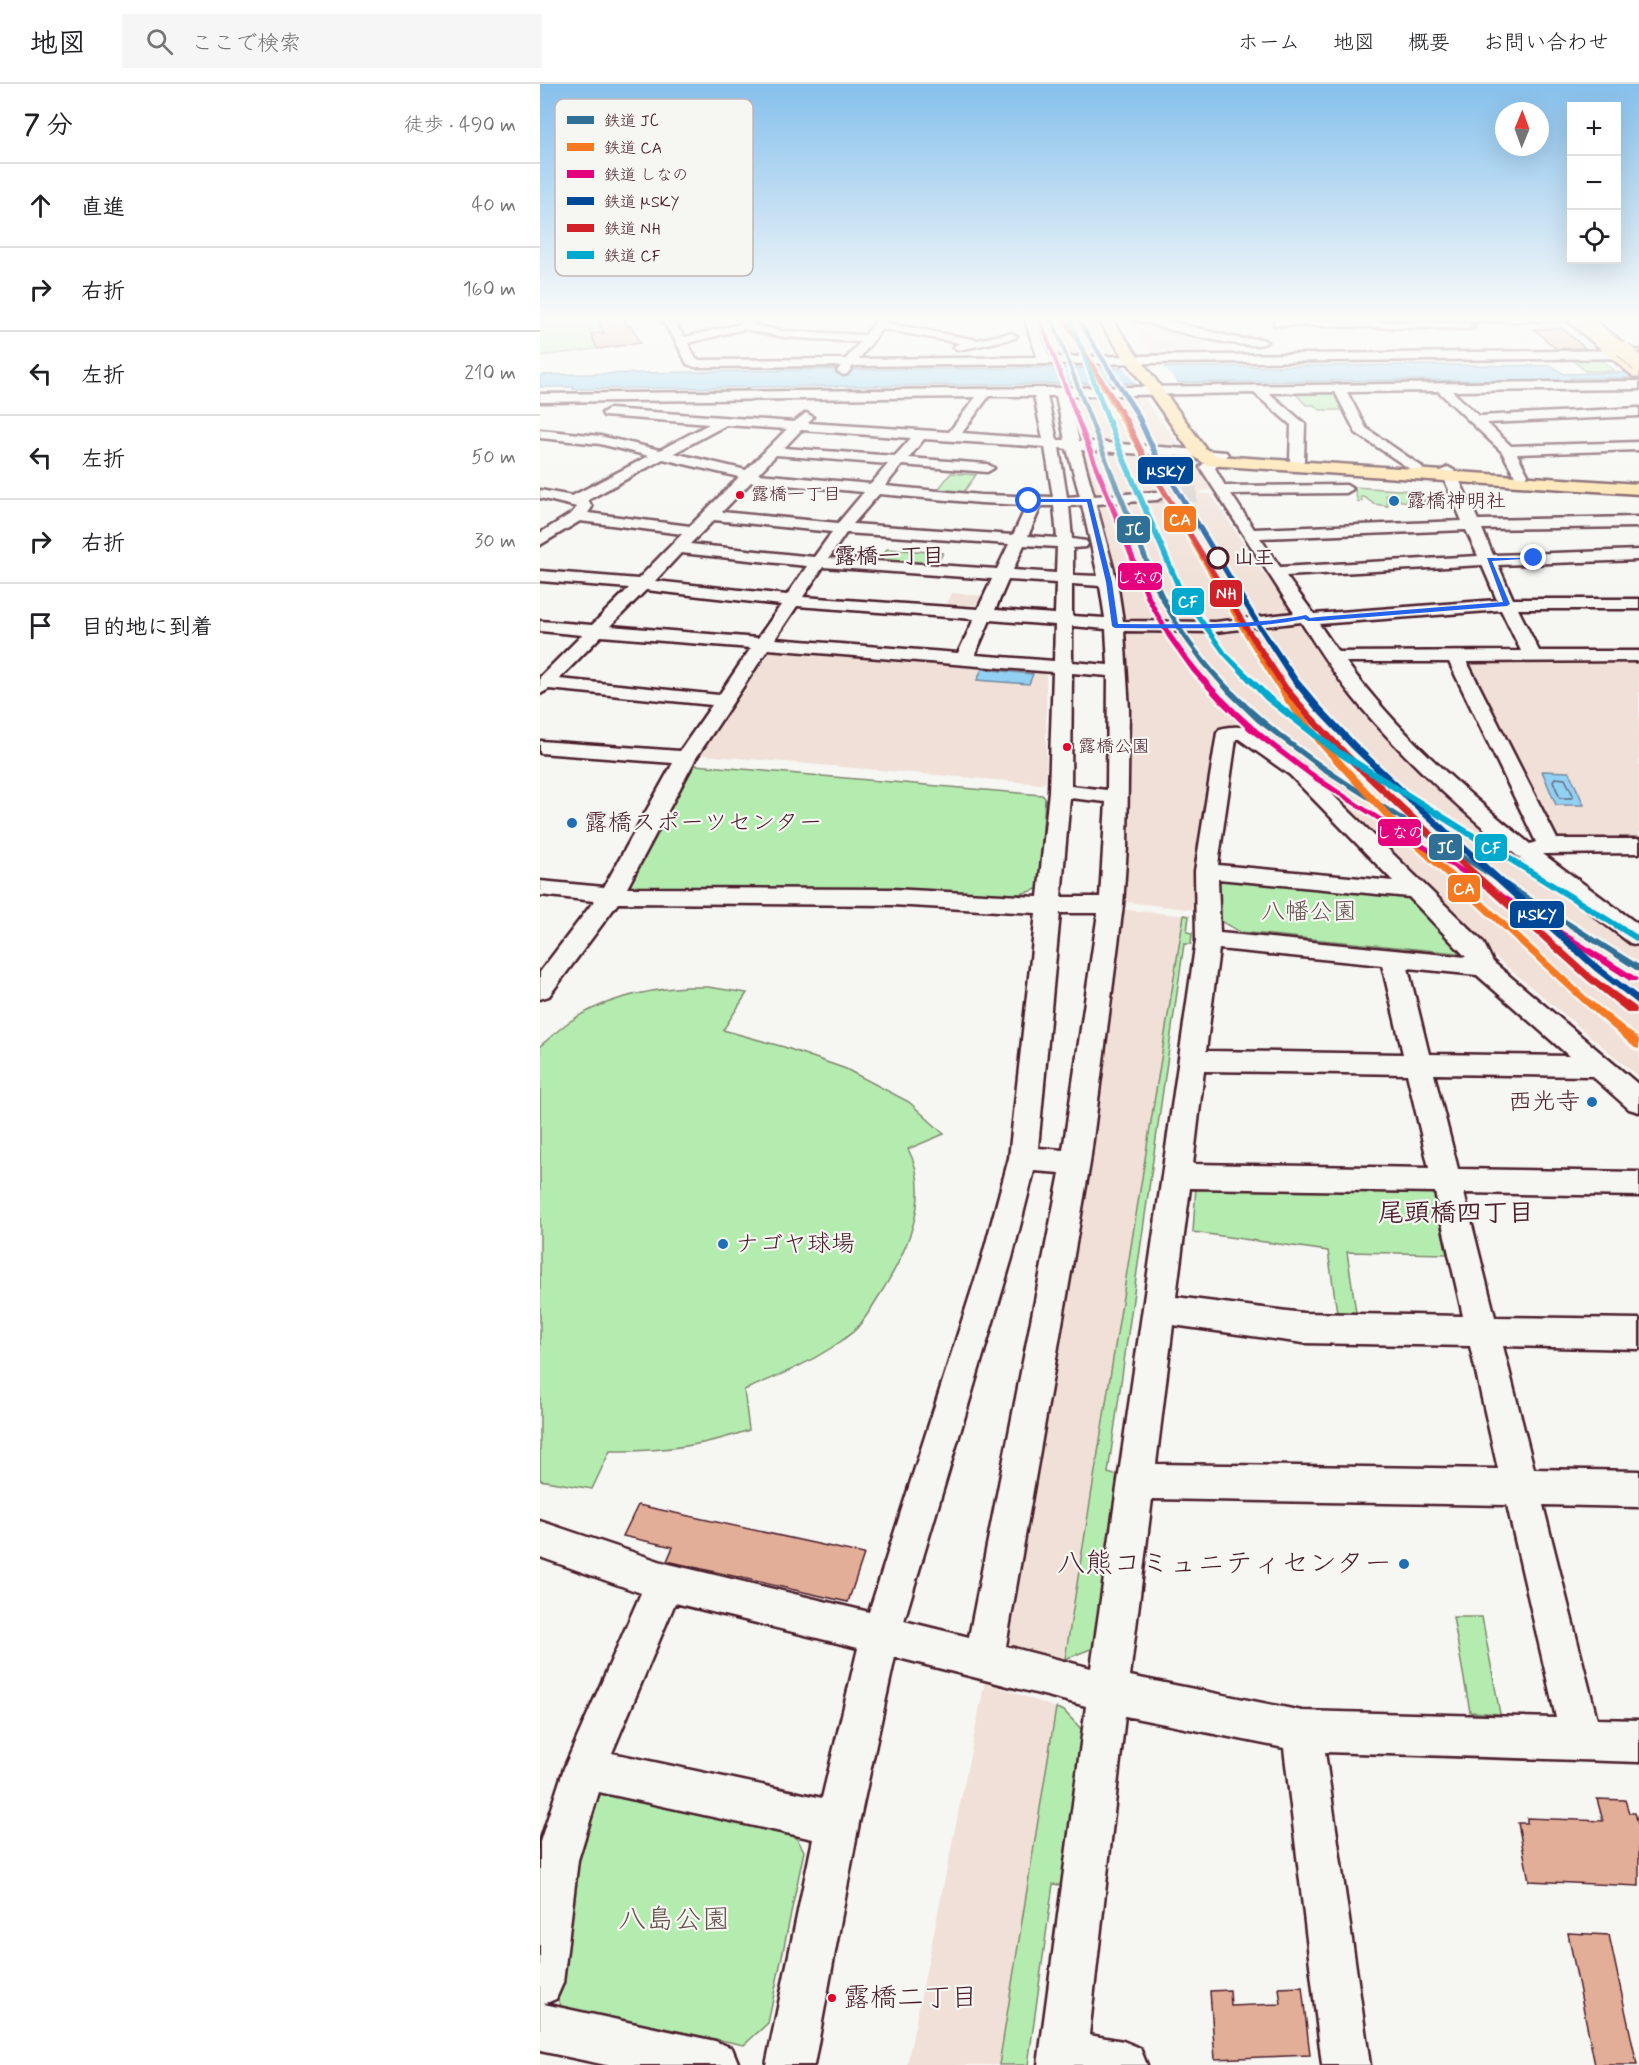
<!DOCTYPE html>
<html lang="ja">
<head>
<meta charset="utf-8">
<style>
  :root { --surface:#fff; --page:#f6f6f6; --text:#202124; --muted:#757577; --line:#e0e0e0 }
  body { margin:0; font-family:Mynerve,"Klee One",sans-serif; background:var(--page); color:var(--text) }
  .controls { position:absolute; right:18px; top:18px; display:grid; overflow:hidden; border-radius:0px; box-shadow:0 6px 24px #0002 }
  .controls button { width:54px; height:54px; display:grid; place-items:center; padding:0; border:0; border-bottom:2px solid var(--line); background:var(--surface); color:var(--text); font:30px sans-serif }
  .compass { position:absolute; left:955px; top:18px; width:54px; height:54px; border-radius:50%; background:var(--surface); box-shadow:0 6px 24px #0002; rotate:1deg }
  .stop { position:absolute; width:18px; height:18px; margin:-14px; border:4px solid #2563eb; border-radius:50%; background:#fff }
  .stop.end { background:#2563eb; border-color:#fff; box-shadow:0 2px 6px #0008 }
  .list { margin:0; padding:0; list-style:none }
  h2 { display:flex; justify-content:space-between; align-items:center; height:78px; margin:0; padding:0 24px; font-size:26px }
  h2 small { font-size:20px; font-weight:400; color:var(--muted) }
  .list li { display:grid; grid-template-columns:39px 1fr auto; gap:18px; align-items:center; box-sizing:border-box; height:84px; padding:0 24px; border-top:2px solid var(--line) }
  .list b { display:block; font-size:22px; white-space:nowrap }
  .list em { font-size:20px; font-style:normal; color:var(--muted) }
  .icon { flex:none; width:33px; height:33px; fill:none; stroke:currentColor; stroke-width:2; stroke-linecap:round; stroke-linejoin:round }
  .map { position:relative; flex:none; width:1099px; height:1981px; overflow:hidden }
  header { display:flex; align-items:center; gap:36px; box-sizing:border-box; height:84px; padding:0 30px; background:var(--surface); border-bottom:2px solid var(--line) }
  header strong { font-size:28px }
  nav { display:flex; gap:33px; margin-inline-start:auto; font-size:21px }
  .search { width:420px; height:54px; background:var(--page); display:flex; align-items:center; gap:15px; box-sizing:border-box; padding:0 21px; border-radius:0px; color:var(--muted); font-size:22px }
  main { display:flex }
  aside { flex:1; background:var(--surface) }
  .map>svg:first-child { display:block }
</style>
</head>
<body>
<header>
<strong>地図</strong>
<div class="search"><svg class="icon" aria-label="search" viewBox="0 0 24 24"><circle cx="10" cy="10" r="6"/><path d="M15 15l6 6"/></svg>ここで検索</div>
<nav><a>ホーム</a><a>地図</a><a>概要</a><a>お問い合わせ</a></nav>
</header>
<main>
<aside>
<h2>7 分<small>徒歩 · 490 m</small></h2>
<ul class="list">
<li><svg class="icon" aria-label="ahead" viewBox="0 0 24 24"><path d="M12 20V5M6 11l6-6 6 6"/></svg><div><b>直進</b></div><em>40 m</em></li>
<li><svg class="icon" aria-label="right" viewBox="0 0 24 24"><path d="M7 20v-9h11M14 6l5 5-5 5"/></svg><div><b>右折</b></div><em>160 m</em></li>
<li><svg class="icon" aria-label="left" viewBox="0 0 24 24"><path d="M17 20v-9H6M10 6l-5 5 5 5"/></svg><div><b>左折</b></div><em>210 m</em></li>
<li><svg class="icon" aria-label="left" viewBox="0 0 24 24"><path d="M17 20v-9H6M10 6l-5 5 5 5"/></svg><div><b>左折</b></div><em>50 m</em></li>
<li><svg class="icon" aria-label="right" viewBox="0 0 24 24"><path d="M7 20v-9h11M14 6l5 5-5 5"/></svg><div><b>右折</b></div><em>30 m</em></li>
<li><svg class="icon" aria-label="arrive" viewBox="0 0 24 24"><path d="M6 21V4h12l-3 4 3 4H6"/></svg><div><b>目的地に到着</b></div></li>
</ul>
</aside>
<div class="map">
<svg width="1099" height="1981" viewBox="0 0 1099 1981">
  <rect width="100%" height="100%" fill="#f6f6f2"/>
  <filter id="ink" filterUnits="userSpaceOnUse"><feTurbulence type="fractalNoise" baseFrequency=".0167" numOctaves="2"/><feDisplacementMap in="SourceGraphic" scale="12" xChannelSelector="R" yChannelSelector="G"/><feConvolveMatrix kernelMatrix="1 2 1 2 8 2 1 2 1" color-interpolation-filters="sRGB"/></filter>
  <g filter="url(#ink)">
    <g fill="#f0e0d7">
      <polygon points="489,232 549,232 574,272 508,273"/>
      <polygon points="593,233 681,254 662,262 666,264 668,271 620,272 612,270 588,234"/>
      <polygon points="524,311 601,311 642,364 537,358"/>
      <polygon points="537,364 651,371 673,406 661,407 662,410 671,410 724,491 729,491 754,530 686,540 580,538"/>
      <polygon points="412,509 447,512 441,526 405,525"/>
      <polygon points="756,537 764,539 766,544 764,545 795,589 1048,826 1099,862 1099,993 948,867 879,804 761,685 683,645 656,826 578,817 580,546"/>
      <polygon points="232,565 506,586 506,697 502,700 164,671 163,668"/>
      <polygon points="1099,577 1099,755 1016,755 928,579"/>
      <polygon points="577,825 649,832 647,848 652,849 651,860 644,860 568,1389 556,1563 525,1575 456,1557"/>
      <polygon points="445,1598 524,1627 513,1800 488,1981 367,1981"/>
    </g>
    <g fill="#b4ecb0" stroke="#7f866e" stroke-width="1.5">
      <polygon points="22,232 100,232 58,237 60,244 49,246 57,265 0,272 0,236"/>
      <polygon points="1031,274 1061,275 1075,287 1045,287"/>
      <polygon points="794,308 798,309 805,326 780,326 774,321 766,321 755,309"/>
      <polygon points="411,389 436,391 423,409 396,408"/>
      <polygon points="814,403 874,407 878,416 885,416 885,418 861,417 856,411 846,411 848,422 834,420 824,413 821,413 822,417 818,418"/>
      <polygon points="347,465 403,469 395,484 338,480"/>
      <path d="M155,681l347,30 3,3 -6,90c-37,17 -94,2 -135,1 -91,-2 -183,-1 -274,-2l-2,-5z"/>
      <polygon points="682,792 874,811 928,864 917,869 700,848 677,835 676,796"/>
      <polygon points="644,831 649,832 647,848 652,849 651,860 644,860 568,1389 581,1393 556,1563 525,1575"/>
      <path d="M145,903h23l39,6 -24,37 61,17 62,22 63,33 35,32 -36,15c26,48 -4,109 -31,150 -7,11 -14,24 -24,33 -31,26 -72,43 -109,58l5,40c-45,16 -91,22 -139,21l-18,38 -52,-9v-434c10,-8 19,-17 29,-24 34,-23 76,-32 116,-35z"/>
      <polygon points="656,1102 887,1105 894,1112 907,1170 807,1168 817,1235 798,1235 788,1167 653,1148"/>
      <polygon points="913,1533 942,1533 960,1630 930,1628"/>
      <polygon points="516,1624 524,1627 545,1649 525,1802 513,1800 488,1981 459,1981"/>
      <polygon points="62,1709 256,1753 264,1767 228,1939 204,1961 22,1923 10,1901 44,1717"/>
    </g>
    <g fill="#92d1f3" stroke="#758aa3" stroke-width="1.5">
      <polygon points="893,281 1012,282 1024,290 1099,288 1099,294 1030,294 1032,297 873,296 33,305 34,303 0,303 0,291 258,286"/>
      <polygon points="442,585 493,590 489,600 437,596"/>
      <polygon points="1002,687 1029,688 1044,721 1016,721"/>
    </g>
    <polygon fill="#f6f6f2" points="622,281 639,300 597,301 582,282"/>
    <g fill="none" stroke-linecap="round" stroke-linejoin="round">
      <polygon stroke="#67667b" stroke-width="1.5" points="1015,694 1025,695 1033,711 1032,714 1020,714 1013,697"/>
    </g>
    <g fill="#e3ae98" stroke="#4a1f2b" stroke-width="1.5">
      <polygon points="84,235 88,242 91,241 100,259 58,265 51,250 64,249 59,238"/>
      <polygon points="1022,244 1045,264 1016,265 994,245"/>
      <polygon points="98,1421 324,1470 308,1518 127,1477 133,1463 83,1452"/>
      <polygon points="1057,1715 1085,1716 1089,1729 1095,1729 1099,1743 1099,1802 989,1797 978,1739 987,1739 987,1734 1063,1737"/>
      <polygon points="1028,1849 1069,1851 1097,1981 1055,1981"/>
      <polygon points="762,1903 770,1971 675,1975 670,1907 690,1906 691,1922 741,1920 739,1904"/>
    </g>
    <g fill="none" stroke-linecap="round" stroke-linejoin="round">
      <polyline stroke="#d4cbca" stroke-width="16" stroke-dasharray="16 8" stroke-linecap="butt" points="617,412 662,410"/>
      <g stroke="#4a1f2b" stroke-width="5">
        <g id="minor">
          <path d="M119,232h10l16,21 55,-13 11,-8h12l-10,9 30,6 82,4 15,-19h11l-5,7 91,17 34,-7 6,3 -2,2 -56,12 -6,-3 7,-4 -78,-14 -23,30 178,-2 -13,-41h10l15,41 590,-7v8l-786,8 -6,8 -4,1 -6,-4 4,-5 -146,1 -8,-3 -12,-24zM204,245l39,8 77,5 -14,17 -146,1 -4,-1 -8,-16z"/>
          <path d="M587,232c36,0 73,14 109,22 10,3 23,-3 31,4 -16,13 -115,-18 -139,-24z"/>
          <polygon points="925,232 1035,232 1036,234 1031,237 929,237 925,236"/>
          <polygon points="738,236 928,239 934,242 928,245 734,241 734,237"/>
          <path d="M1099,297v8l-187,2 27,25 160,-8v8l-152,7 24,23 128,-4v8l-122,4 11,21 -7,4 -5,-1 -14,-26 -64,-61 -91,1 19,36 55,38 2,3 -2,3 -5,1 -60,-40 -21,-41 -66,1 36,31 -1,37 -7,4 -7,-4 1,-36 -37,-32 -186,3 11,45 147,11 2,3 -13,13 10,18 121,-1 7,4 -7,4 -115,1 23,35 208,-8 -21,-50 7,-4 7,4 23,49 161,-3v10l-157,2 11,26 146,-5v10l-141,5 15,34h126v10h-121l21,42h100v10l-172,1 90,177h82v14l-96,1 96,71v20l-9,-2c-96,-72 -193,-146 -271,-238 -22,-26 -40,-55 -58,-83l-86,10 -91,-1 5,79 -2,137 -4,58 -33,258 -84,483 85,22 105,-728 -1,-69 22,-138 3,-4c10,-3 21,-3 31,0l53,38 179,175 10,20 146,123v27l-10,-3 -37,-33 -158,-2 24,95 181,3v24l-175,-3 31,124 144,2v30l-136,-3 31,123 105,2v36l-96,-2 54,214 42,1v42l-314,-10 45,313h-48l-38,-317 -159,-32 -36,319 34,6 17,7 7,17h-109l48,-359 -191,-49 -36,166 -45,242h-48l47,-226 -214,-47 -21,68 -15,123 -7,16 -12,5 171,37 17,7 7,17h-133l-66,-14v-209l24,-74 77,-175 -101,-36v-36l125,42 204,49 113,-354 27,-100 27,-245 -144,-8 -274,-2 -69,93 -9,3v-27l54,-71 -54,-6v-14l64,6 69,-124 -133,-10v-12l140,10 32,-46 -163,-16 -9,5v-17l42,-42 -42,-4v-10l52,4 37,-37 -89,-7v-10l98,8 44,-45 -102,-13 -40,24v-12l32,-20 5,-6 -37,-9v-8l32,6 77,-40 -49,-12 -60,-6v-8l60,6 60,14 49,-26 -105,-8 -2,-3 7,-4 185,13 12,-9 7,4 -5,6 141,9 27,-35 -436,5v-8zM449,312h45l9,43 -81,-6zM507,312h9l9,44h-8zM186,341l61,4 -41,41 -72,-17zM261,346l110,8 -16,18 -111,-8zM384,355l121,8 8,50 -72,-2 -96,-9 17,-21 85,7 7,-4 -7,-4 -78,-6zM519,364l8,1 13,47 -13,1zM541,366l128,8 -9,9 94,146 -79,9 -92,-1 -6,-39 -21,-78 61,-4 7,-4 -7,-4 -63,4zM236,371l112,9 -17,20 -113,-10zM123,375l76,18 -49,49 -102,-13 4,-6 -4,-7zM211,398l113,10 -26,31 -116,-11zM339,410l102,9 46,2 -14,30 -160,-11zM542,421l16,71 -25,-1v-27l13,-1 2,-3 -2,-3 -14,-2 -3,-33zM501,422h13l3,32 -29,-2zM174,436l118,12 -18,25 -124,-13zM926,446l12,26 -198,11 -20,-29zM306,449l163,11 -12,25 -168,-11zM484,461l33,2 -1,26 -43,-3zM141,469l126,13 -20,29 -132,-14zM942,481l15,35 -183,14 -28,-38zM283,483l169,12 -14,30 -175,-12zM468,496l48,3 -1,31 -60,-4zM532,500l28,2 5,32 -33,-2zM106,506l135,15 -23,33 -148,-12zM257,522l177,13 -16,34 -183,-14zM961,526l20,41 -183,1 -19,-28zM450,536l65,5 -1,36 -79,-6zM532,542l34,3 2,36 -36,-3zM61,552l150,12 -32,47 -160,-16zM228,565l285,23 -4,119 -11,106 -146,-8 -265,-1 69,-130zM806,578h103l87,180 -6,2c-67,-54 -133,-112 -184,-182zM532,589l36,3 -1,114 -36,-4zM696,655h3l51,36 103,106 -175,-16zM530,714l36,4 -6,95h-39zM678,795l191,18 57,60 -246,-24zM520,829h38l-35,237 -25,-2zM679,865l163,16 21,89 -197,-3zM868,884l69,7 92,81 -140,-2zM664,987l203,3 22,94 -236,-4zM494,1087l26,2 -91,464 -65,-16 108,-363zM650,1104l245,4 28,124 -160,-3 -127,-16zM633,1241l130,18 167,3 28,123 -342,-5zM612,1415l355,6 49,213 -254,-7 -172,-35zM135,1519l183,45 -36,150 -210,-45z"/>
        </g>
      </g>
      <g stroke="#4a1f2b" stroke-width="5">
        <g id="major">
          <polygon points="555,232 569,232 666,365 677,372 1099,400 1099,410 667,381 654,373"/>
          <polygon points="1022,232 1037,232 1099,283 1099,294 1094,293"/>
        </g>
      </g>
      <g stroke="#4a1f2b" stroke-width="5">
        <polygon id="highway" points="1035,232 1050,232 1090,265 1083,269 1078,268"/>
      </g>
      <use href="#minor" fill="#f6f6f2" fill-rule="evenodd"/>
      <use href="#major" fill="#ffdd96" fill-rule="evenodd"/>
      <use href="#highway" fill="#ffdd96" fill-rule="evenodd"/>
      <g stroke="#4a1f2b" stroke-width="17" stroke-linecap="butt">
        <polyline id="highway-bridge" points="1083,265 1099,281"/>
      </g>
      <use href="#highway-bridge" stroke="#ffdd96" stroke-width="15"/>
      <g stroke="#f6f6f2" stroke-width="5">
        <path id="rail-1" d="M509,232h4c26,68 52,137 80,204 15,37 28,75 49,108 61,93 160,150 252,208 68,43 136,86 205,129v7l-318,-202 -64,-48 -29,-28 -26,-30 -24,-33 -21,-37 -47,-117z"/>
      </g>
      <g stroke="#f6f6f2" stroke-width="5">
        <polygon id="rail-2" points="520,232 524,232 706,544 753,618 786,659 865,745 1048,914 1099,955 1099,965 1095,964 1042,918 859,749 780,663 746,619 700,544"/>
      </g>
      <g stroke="#f6f6f2" stroke-width="5">
        <path id="rail-3" d="M498,235l4,1c27,71 54,141 83,211 14,36 26,73 48,105 64,95 164,154 259,213 68,43 136,85 204,128l2,2 -2,2h-6l-316,-201 -65,-49 -29,-28 -28,-31 -25,-35 -21,-38 -58,-146z"/>
      </g>
      <g stroke="#f6f6f2" stroke-width="5">
        <polygon id="rail-4" points="534,232 538,232 600,330 619,371 719,537 758,595 781,622 817,660 892,731 1061,883 1099,912 1099,921 1055,887 886,735 811,664 775,626 752,598 713,537 613,371 594,330"/>
      </g>
      <g stroke="#f6f6f2" stroke-width="5">
        <polygon id="rail-5" points="524,237 528,238 589,336 609,377 709,543 748,602 772,630 809,669 884,740 1053,892 1096,923 1097,926 1096,929 1088,929 1047,896 878,744 803,673 766,634 742,605 703,543 603,377 583,336"/>
      </g>
      <g stroke="#f6f6f2" stroke-width="5">
        <polygon id="rail-6" points="527,232 531,232 582,364 644,508 687,569 731,612 798,664 1099,852 1099,859 792,668 725,616 683,571 638,508 576,364"/>
      </g>
      <use href="#rail-1" fill="#307097" fill-rule="evenodd"/>
      <use href="#rail-2" fill="#f47921" fill-rule="evenodd"/>
      <use href="#rail-3" fill="#e5007d" fill-rule="evenodd"/>
      <use href="#rail-4" fill="#004898" fill-rule="evenodd"/>
      <use href="#rail-5" fill="#d12027" fill-rule="evenodd"/>
      <use href="#rail-6" fill="#00a9ce" fill-rule="evenodd"/>
    </g>
  </g>
  <linearGradient id="sky" x2="0" y2="1"><stop stop-color="#85c0ec"/><stop offset="0.46" stop-color="#fbfbf9"/><stop offset="1" stop-color="#fbfbf9" stop-opacity="0"/></linearGradient>
  <rect width="1099" height="509" fill="url(#sky)"/>
  <path fill="#2563eb" d="M489,415h62l21,83 6,42c63,0 126,3 188,-9l4,3 8,-1 185,-15 -16,-44h50l-45,3 18,43 -3,2 -189,15h-10l-4,-2c-62,12 -126,9 -189,9l-3,-2 -6,-44 -19,-80h-60z"/>
  <g fill="#e4002b" stroke="#f6f6f2" stroke-width="2">
    <circle cx="200" cy="411" r="5"/>
    <circle cx="527" cy="663" r="5"/>
    <circle cx="292" cy="1914" r="5"/>
  </g>
  <g fill="#1f6fb2" stroke="#f6f6f2" stroke-width="2">
    <circle cx="854" cy="417" r="6"/>
    <circle cx="32" cy="739" r="6"/>
    <circle cx="1052" cy="1018" r="6"/>
    <circle cx="183" cy="1160" r="6"/>
    <circle cx="864" cy="1480" r="6"/>
  </g>
  <circle fill="#f6f6f2" stroke="#4a1f2b" stroke-width="3" cx="678" cy="474" r="10"/>
  <g text-anchor="middle" dominant-baseline="central" stroke-width="4.5" stroke-linejoin="round" paint-order="stroke">
    <g font-size="18" fill="#4a1f2b" stroke="#f6f6f2" text-anchor="start">
      <text x="211" y="411">露橋一丁目</text>
      <text x="538" y="663">露橋公園</text>
    </g>
    <g font-size="20" fill="#4a1f2b" stroke="#f6f6f2" text-anchor="start">
      <text x="866" y="417">露橋神明社</text>
    </g>
    <g font-size="20" font-weight="bold" fill="#4a1f2b" stroke="#f6f6f2" text-anchor="start">
      <text x="694" y="474">山王</text>
    </g>
    <g font-size="22" font-weight="bold" fill="#4a1f2b" stroke="#f6f6f2">
      <text x="349" y="473">露橋一丁目</text>
    </g>
    <g font-size="24" fill="#4a1f2b" stroke="#f6f6f2" text-anchor="start">
      <text x="44" y="739">露橋スポーツセンター</text>
      <text x="1040" y="1018" text-anchor="end">西光寺</text>
      <text x="195" y="1160">ナゴヤ球場</text>
    </g>
    <g font-size="24" fill="#64524c" stroke="#f6f6f2">
      <text x="769" y="828">八幡公園</text>
    </g>
    <g font-size="26" font-weight="bold" fill="#4a1f2b" stroke="#f6f6f2">
      <text x="916" y="1130">尾頭橋四丁目</text>
    </g>
    <g font-size="27" fill="#4a1f2b" stroke="#f6f6f2" text-anchor="start">
      <text x="303" y="1914">露橋二丁目</text>
    </g>
    <g font-size="28" fill="#4a1f2b" stroke="#f6f6f2" text-anchor="end">
      <text x="852" y="1480">八熊コミュニティセンター</text>
    </g>
    <g font-size="28" fill="#64524c" stroke="#f6f6f2">
      <text x="134" y="1836">八島公園</text>
    </g>
  </g>
  <rect x="15" y="15" width="198" height="177" rx="9" fill="#f6f6f2" stroke="#c2b6b6" stroke-width="1.5"/>
  <rect x="27" y="32" width="27" height="8" fill="#307097"/>
  <rect x="27" y="59" width="27" height="8" fill="#f47921"/>
  <rect x="27" y="86" width="27" height="8" fill="#e5007d"/>
  <rect x="27" y="113" width="27" height="8" fill="#004898"/>
  <rect x="27" y="140" width="27" height="8" fill="#d12027"/>
  <rect x="27" y="167" width="27" height="8" fill="#00a9ce"/>
  <g font-size="16" fill="#4a1f2b">
    <text x="64" y="42">鉄道 JC</text>
    <text x="64" y="69">鉄道 CA</text>
    <text x="64" y="96">鉄道 しなの</text>
    <text x="64" y="123">鉄道 μSKY</text>
    <text x="64" y="150">鉄道 NH</text>
    <text x="64" y="177">鉄道 CF</text>
  </g>
  <g stroke="#f6f6f2" stroke-width="2">
    <rect x="597" y="372" width="57" height="29" rx="6" fill="#004898"/>
    <rect x="623" y="421" width="34" height="28" rx="6" fill="#f47921"/>
    <rect x="576" y="431" width="35" height="29" rx="6" fill="#307097"/>
    <rect x="577" y="478" width="46" height="29" rx="6" fill="#e5007d"/>
    <rect x="669" y="495" width="34" height="29" rx="6" fill="#d12027"/>
    <rect x="631" y="503" width="34" height="29" rx="6" fill="#00a9ce"/>
    <rect x="837" y="734" width="45" height="29" rx="6" fill="#e5007d"/>
    <rect x="888" y="749" width="35" height="28" rx="6" fill="#307097"/>
    <rect x="934" y="749" width="34" height="29" rx="6" fill="#00a9ce"/>
    <rect x="907" y="790" width="34" height="29" rx="6" fill="#f47921"/>
    <rect x="969" y="816" width="56" height="29" rx="6" fill="#004898"/>
  </g>
  <g font-size="16" text-anchor="middle" font-weight="bold" fill="#fff">
    <text x="626" y="393">μSKY</text>
    <text x="640" y="441">CA</text>
    <text x="594" y="451">JC</text>
    <text x="600" y="499">しなの</text>
    <text x="686" y="515">NH</text>
    <text x="648" y="523">CF</text>
    <text x="860" y="754">しなの</text>
    <text x="906" y="769">JC</text>
    <text x="951" y="769">CF</text>
    <text x="924" y="810">CA</text>
    <text x="997" y="836">μSKY</text>
  </g>
</svg>
<div class="controls">
<button>+</button>
<button>−</button>
<button><svg class="icon" aria-label="locate" viewBox="0 0 24 24"><circle cx="12" cy="12" r="6"/><path d="M12 2v4M12 18v4M2 12h4M18 12h4"/></svg></button>
</div>
<svg class="compass" viewBox="-18 -18 36 36"><path d="M0-13l5 13h-10z" fill="#e53935"/><path d="M0 13l5-13h-10z" fill="#757577"/></svg>
<div class="stop" style="left:489px;top:417px"></div>
<div class="stop end" style="left:994px;top:474px"></div>
</div>
</main>
</body>
</html>
